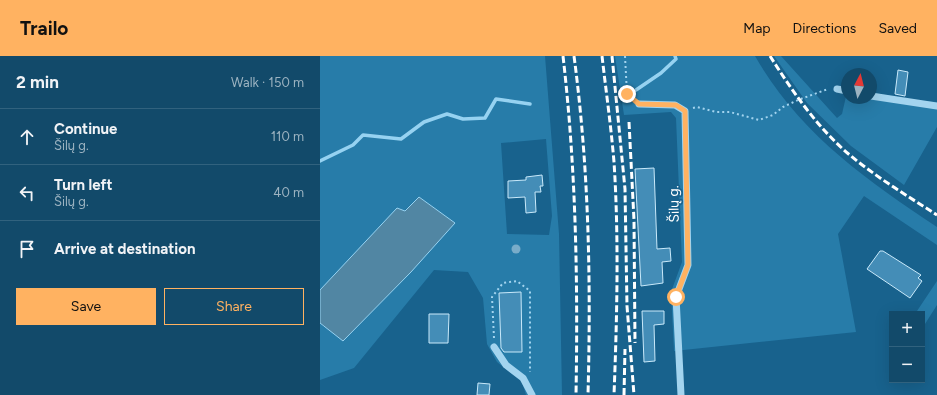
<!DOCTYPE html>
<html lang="en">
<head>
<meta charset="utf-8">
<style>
  :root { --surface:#124a6a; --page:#1b5170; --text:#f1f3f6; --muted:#9cb3c1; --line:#31627e; --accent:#ffb261 }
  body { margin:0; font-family:Figtree,sans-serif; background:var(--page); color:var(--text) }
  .controls { position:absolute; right:12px; bottom:12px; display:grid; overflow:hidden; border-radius:0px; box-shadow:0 4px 16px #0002 }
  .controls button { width:36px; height:36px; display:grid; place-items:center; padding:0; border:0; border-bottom:1px solid var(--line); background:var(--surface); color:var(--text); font:20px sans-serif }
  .compass { position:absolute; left:521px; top:12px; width:36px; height:36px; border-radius:50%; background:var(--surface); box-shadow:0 4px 16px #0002; rotate:7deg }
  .stop { position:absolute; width:12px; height:12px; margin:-9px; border:3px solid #ffb261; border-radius:50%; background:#fff }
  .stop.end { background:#ffb261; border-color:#fff; box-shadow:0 1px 4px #0008 }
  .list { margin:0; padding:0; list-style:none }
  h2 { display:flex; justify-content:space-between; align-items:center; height:52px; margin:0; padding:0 16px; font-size:17px }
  h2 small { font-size:13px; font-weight:400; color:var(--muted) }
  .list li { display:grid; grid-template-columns:26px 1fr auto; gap:12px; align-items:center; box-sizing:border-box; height:56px; padding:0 16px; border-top:1px solid var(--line) }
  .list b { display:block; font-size:15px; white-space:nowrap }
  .list p { margin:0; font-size:13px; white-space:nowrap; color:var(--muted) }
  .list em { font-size:13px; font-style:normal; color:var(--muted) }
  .actions { display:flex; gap:8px; padding:12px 16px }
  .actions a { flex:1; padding:9px 0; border:1px solid var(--accent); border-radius:0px; text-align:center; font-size:14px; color:var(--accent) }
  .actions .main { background:var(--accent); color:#111 }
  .icon { flex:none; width:22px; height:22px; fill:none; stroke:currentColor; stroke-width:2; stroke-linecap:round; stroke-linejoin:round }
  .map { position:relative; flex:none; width:617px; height:339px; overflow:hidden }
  header { display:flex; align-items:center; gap:24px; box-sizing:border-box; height:56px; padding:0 20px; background:var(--accent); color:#111 }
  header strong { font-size:19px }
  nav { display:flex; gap:22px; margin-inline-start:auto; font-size:14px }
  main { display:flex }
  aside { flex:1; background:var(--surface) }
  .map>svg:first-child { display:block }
</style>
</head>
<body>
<header>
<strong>Trailo</strong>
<nav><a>Map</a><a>Directions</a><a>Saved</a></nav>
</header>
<main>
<aside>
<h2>2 min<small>Walk · 150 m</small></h2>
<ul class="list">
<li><svg class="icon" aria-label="ahead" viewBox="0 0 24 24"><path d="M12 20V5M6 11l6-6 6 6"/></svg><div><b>Continue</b><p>Šilų g.</p></div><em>110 m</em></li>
<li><svg class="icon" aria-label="left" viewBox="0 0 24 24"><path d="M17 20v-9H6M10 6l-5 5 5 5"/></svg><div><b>Turn left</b><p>Šilų g.</p></div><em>40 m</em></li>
<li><svg class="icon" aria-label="arrive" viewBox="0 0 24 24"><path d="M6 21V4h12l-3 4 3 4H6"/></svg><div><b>Arrive at destination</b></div></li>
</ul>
<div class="actions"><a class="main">Save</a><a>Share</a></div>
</aside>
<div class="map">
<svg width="617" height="339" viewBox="0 0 617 339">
  <rect width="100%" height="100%" fill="#18628d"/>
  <g fill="#277ca9" fill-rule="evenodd">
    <path d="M0,0h225l14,178 3,161h-36l-4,-13 -25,-20 -10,-18 -4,-46 -15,-26 -34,-2 -80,98 -34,12v-57l4,4 66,-35 65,-69 -36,-26 -99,93zM226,83l6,77 -3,19 -42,-1 -6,-91z"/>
    <path d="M295,0h140c44,77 110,123 182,171v18l-73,-49 -26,38 18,98 -182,19 -3,-59 11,-30 -6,-144 -5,-6 -47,3z"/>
    <polygon points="454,0 461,0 517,62 522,58 527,36 527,42 551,42 551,36 590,44 617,46 617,71 584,129 531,90 487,47"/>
    <polygon points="617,225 617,249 605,268 602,269 602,258 595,258"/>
  </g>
  <polygon fill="#5186a3" stroke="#96d2f1" points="99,141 135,167 91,216 23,285 0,267 0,234 77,152 85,155"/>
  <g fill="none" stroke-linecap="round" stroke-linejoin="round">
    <g stroke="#96d2f1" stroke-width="3.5">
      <polyline points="316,34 341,17 356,3 355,0"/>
      <polyline points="0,105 33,89 43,79 81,83 104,66 127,58 143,63 165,62 176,43 210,48"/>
    </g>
  </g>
  <g fill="#448db7" stroke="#c9e9fa">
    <polygon points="578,14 588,16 585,40 575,38"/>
    <polygon points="334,112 337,193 350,192 351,205 342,206 343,227 321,230 315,113"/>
    <polygon points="222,119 223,130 220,130 221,136 215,136 216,156 206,157 205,141 188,142 188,125 206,124 206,121"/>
    <polygon points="560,195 563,195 601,219 598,222 602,225 590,242 547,213"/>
    <polygon points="201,236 202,296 184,296 181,292 179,237"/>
    <polygon points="322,255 344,255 344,268 334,269 335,305 324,306"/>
    <polygon points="109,258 129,258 128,287 109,287"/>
    <polygon points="158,327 170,328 169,339 157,339"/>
  </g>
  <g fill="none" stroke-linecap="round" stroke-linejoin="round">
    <g stroke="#a3d4ef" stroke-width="2" stroke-dasharray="2 3" stroke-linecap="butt">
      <polyline points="305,0 307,38 312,42"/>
      <polyline points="373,52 377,51 396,56 410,56 439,64 453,59 463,51 478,44 508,33"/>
      <polyline points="174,282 172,241 183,227 197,225 210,235 210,316"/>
    </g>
    <g stroke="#a3d4ef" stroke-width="7">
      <polyline points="517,33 527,35"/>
      <polyline points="551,40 617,50"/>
      <polyline points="319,48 355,49 365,55 368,209 356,241 361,339"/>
      <polyline points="174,291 186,309 203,322 212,339"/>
    </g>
    <g stroke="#fff" stroke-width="3" stroke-dasharray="7 3" stroke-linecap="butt">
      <path d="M243,0c13,113 15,225 13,339"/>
      <path d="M254,0c15,113 17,226 14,339"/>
      <path d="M282,0c4,35 9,70 12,106 5,77 3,155 0,233"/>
      <polyline points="292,0 305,133 307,250 314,339"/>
      <path d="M450,0c21,33 44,67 74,94 27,24 62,45 93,65"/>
      <polyline points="309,66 314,164 315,287"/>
      <polyline points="304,339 305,293"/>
    </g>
  </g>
  <circle fill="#79acc9" cx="196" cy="193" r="4.5"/>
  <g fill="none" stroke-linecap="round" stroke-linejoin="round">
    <polyline stroke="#ffb261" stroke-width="5" points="307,38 319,48 356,49 365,55 368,209 356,241"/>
  </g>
  <g text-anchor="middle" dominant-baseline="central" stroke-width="3.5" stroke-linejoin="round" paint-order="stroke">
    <g font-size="14" fill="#fff" stroke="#18628d">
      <text transform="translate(354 148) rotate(-91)">Šilų g.</text>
    </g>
  </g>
</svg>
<div class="controls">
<button>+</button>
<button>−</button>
</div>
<svg class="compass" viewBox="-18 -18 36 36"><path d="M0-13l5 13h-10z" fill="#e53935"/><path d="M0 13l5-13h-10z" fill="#9cb3c1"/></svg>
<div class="stop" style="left:356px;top:241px"></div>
<div class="stop end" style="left:307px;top:38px"></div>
</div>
</main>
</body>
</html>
